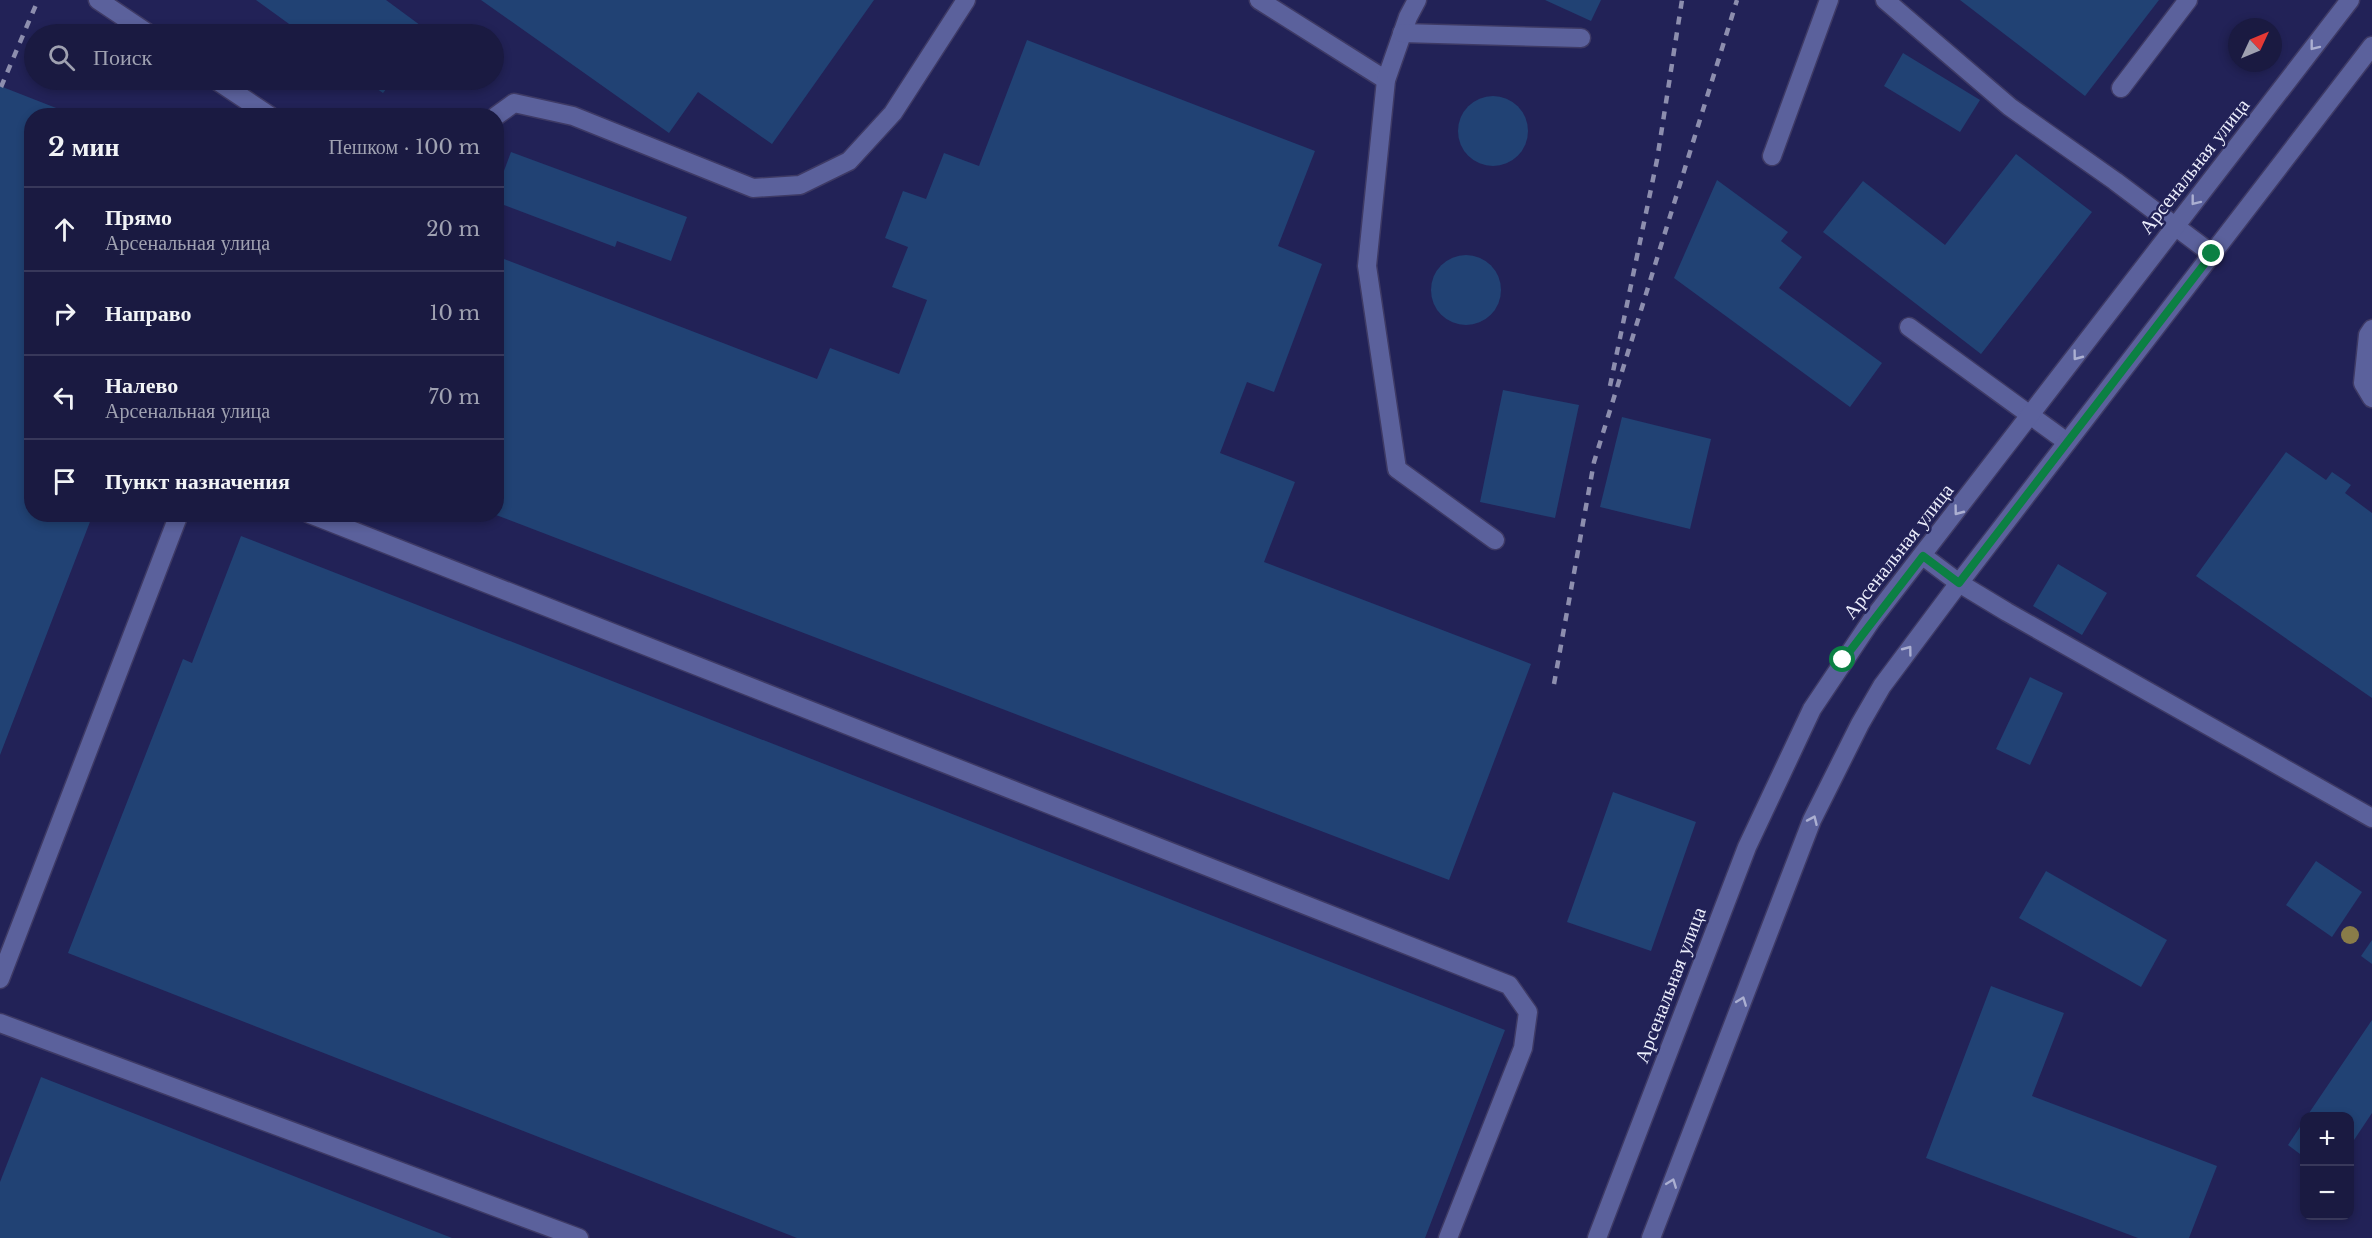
<!DOCTYPE html>
<html lang="ru">
<head>
<meta charset="utf-8">
<style>
  :root { --surface:#1a1a41; --page:#27274c; --text:#f1f3f6; --muted:#9fa1b1; --line:#38385a }
  body { margin:0; font-family:"Libre Baskerville",serif; background:var(--page); color:var(--text) }
  .controls { position:absolute; right:18px; bottom:18px; display:grid; overflow:hidden; border-radius:12px; box-shadow:0 3px 9px #0003 }
  .controls button { width:54px; height:54px; display:grid; place-items:center; padding:0; border:0; border-bottom:2px solid var(--line); background:var(--surface); color:var(--text); font:30px sans-serif }
  .compass { position:absolute; left:2228px; top:18px; width:54px; height:54px; border-radius:50%; background:var(--surface); box-shadow:0 3px 9px #0003; rotate:46deg }
  .stop { position:absolute; width:18px; height:18px; margin:-14px; border:4px solid #0b8043; border-radius:50%; background:#fff }
  .stop.end { background:#0b8043; border-color:#fff; box-shadow:0 2px 6px #0008 }
  .list { margin:0; padding:0; list-style:none }
  h2 { display:flex; justify-content:space-between; align-items:center; height:78px; margin:0; padding:0 24px; font-size:26px }
  h2 small { font-size:20px; font-weight:400; color:var(--muted) }
  .list li { display:grid; grid-template-columns:39px 1fr auto; gap:18px; align-items:center; box-sizing:border-box; height:84px; padding:0 24px; border-top:2px solid var(--line) }
  .list b { display:block; font-size:22px; white-space:nowrap }
  .list p { margin:0; font-size:20px; white-space:nowrap; color:var(--muted) }
  .list em { font-size:20px; font-style:normal; color:var(--muted) }
  .icon { flex:none; width:33px; height:33px; fill:none; stroke:currentColor; stroke-width:2; stroke-linecap:round; stroke-linejoin:round }
  .map { position:relative; flex:none; width:2372px; height:1238px; overflow:hidden }
  .search { position:absolute; background:var(--surface); box-shadow:0 3px 9px #0003; left:24px; top:24px; width:480px; height:66px; display:flex; align-items:center; gap:15px; box-sizing:border-box; padding:0 21px; border-radius:33px; color:var(--muted); font-size:22px }
  .panel { position:absolute; background:var(--surface); box-shadow:0 3px 9px #0003; left:24px; top:108px; width:480px; height:414px; border-radius:24px }
  .map>svg:first-child { display:block }
</style>
</head>
<body>
<div class="map">
<svg width="2372" height="1238" viewBox="0 0 2372 1238">
  <rect width="100%" height="100%" fill="#222257"/>
  <g fill="#214274">
    <polygon points="256,0 386,0 428,31 426,34 303,34"/>
    <polygon points="481,0 874,0 772,144 698,92 669,133"/>
    <polygon points="1545,0 1601,0 1591,21"/>
    <polygon points="1960,0 2159,0 2085,96"/>
    <polygon points="1027,40 1315,151 1278,246 1322,264 1274,392 1247,382 1220,453 1295,482 1264,562 1531,664 1449,880 496,515 496,256 817,379 830,348 899,374 927,300 892,287 908,247 885,238 903,191 926,199 944,153 979,166"/>
    <polygon points="1903,53 1980,100 1960,132 1884,86"/>
    <polygon points="364,80 393,80 383,93"/>
    <polygon points="0,86 74,115 32,116 32,514 93,514 0,755"/>
    <circle cx="1493" cy="131" r="35"/>
    <polygon points="511,152 687,217 671,261 617,241 615,247 496,202 496,192"/>
    <polygon points="2016,154 2092,212 1981,354 1823,232 1863,181 1945,245"/>
    <polygon points="1717,180 1788,232 1781,241 1802,257 1779,288 1882,363 1850,407 1674,278"/>
    <circle cx="1466" cy="290" r="35"/>
    <polygon points="1503,390 1579,405 1555,518 1480,502"/>
    <polygon points="1622,417 1711,439 1690,529 1600,507"/>
    <polygon points="2286,452 2326,480 2332,472 2351,485 2345,493 2372,513 2372,698 2196,576"/>
    <polygon points="241,536 1505,1030 1425,1238 797,1238 68,953 183,659 192,663"/>
    <polygon points="2058,564 2107,593 2082,635 2033,606"/>
    <polygon points="2030,677 2063,693 2030,765 1996,749"/>
    <polygon points="1613,792 1696,822 1651,951 1567,922"/>
    <polygon points="2316,861 2362,892 2332,937 2286,905"/>
    <polygon points="2046,871 2167,940 2141,987 2019,918"/>
    <polygon points="2372,940 2372,964 2361,956"/>
    <polygon points="1991,986 2064,1013 2032,1096 2217,1166 2189,1238 2138,1238 1926,1158"/>
    <polygon points="2372,1020 2372,1113 2350,1146 2350,1116 2307,1116"/>
    <polygon points="41,1077 452,1238 0,1238 0,1182"/>
    <polygon points="2304,1121 2304,1157 2288,1145"/>
  </g>
  <g fill="none" stroke-linecap="round" stroke-linejoin="round">
    <g stroke="#3e3a65" stroke-width="21">
      <g id="service">
        <polyline points="98,0 149,34"/>
        <polyline points="1259,0 1386,80"/>
        <polyline points="1417,0 1408,17 1386,80 1367,266 1397,469 1495,540"/>
        <polyline points="1885,0 2010,107 2115,181 2212,254"/>
        <polyline points="1402,33 1581,38"/>
        <polyline points="216,80 270,116"/>
        <polyline points="2121,88 2188,0"/>
        <polyline points="496,116 514,103 573,116 753,188 800,185 849,161 893,113 966,0"/>
        <polyline points="1772,156 1829,0"/>
        <polyline points="1909,327 2067,442"/>
        <polyline points="2372,329 2368,335 2363,383 2372,398"/>
        <polyline points="310,514 1509,985 1528,1012 1523,1048 1448,1238"/>
        <polyline points="1923,556 1959,583 2007,612 2372,818"/>
        <polyline points="0,979 179,514"/>
        <polyline points="0,1023 579,1238"/>
      </g>
    </g>
    <g stroke="#3e3a65" stroke-width="21">
      <g id="tertiary">
        <polyline points="1597,1238 1747,847 1812,709 1871,621 2350,0"/>
        <polyline points="1651,1238 1812,820 1860,724 1882,686 1959,583 2372,46"/>
      </g>
    </g>
    <use href="#service" stroke="#5b619c" stroke-width="18"/>
    <use href="#tertiary" stroke="#5b619c" stroke-width="18"/>
    <g stroke="#8d8eae" stroke-width="4.5" stroke-dasharray="8 8" stroke-linecap="butt">
      <polyline points="1,87 38,0"/>
      <polyline points="1610,386 1657,160 1682,0"/>
      <polyline points="1554,684 1594,462 1737,0"/>
    </g>
  </g>
  <circle fill="#897c49" cx="2350" cy="935" r="9"/>
  <defs><path id="oneway-chevron" d="M-2-3.5L2.5 0L-2 3.5" fill="none" stroke-width="1.6" stroke-linecap="round" stroke-linejoin="round" transform="scale(1.5)"/></defs>
  <g stroke="#abafd1">
    <use href="#oneway-chevron" transform="translate(2314 46) rotate(128)"/>
    <use href="#oneway-chevron" transform="translate(2195 201) rotate(128)"/>
    <use href="#oneway-chevron" transform="translate(2077 356) rotate(127)"/>
    <use href="#oneway-chevron" transform="translate(1958 511) rotate(127)"/>
    <use href="#oneway-chevron" transform="translate(1908 650) rotate(-53)"/>
    <use href="#oneway-chevron" transform="translate(1813 820) rotate(-66)"/>
    <use href="#oneway-chevron" transform="translate(1742 1001) rotate(-69)"/>
    <use href="#oneway-chevron" transform="translate(1672 1183) rotate(-69)"/>
  </g>
  <g fill="none" stroke-linecap="round" stroke-linejoin="round">
    <polyline stroke="#0b8043" stroke-width="8" points="1843,660 1923,556 1959,583 2212,254"/>
  </g>
  <g text-anchor="middle" dominant-baseline="central" stroke-width="5" stroke-linejoin="round" paint-order="stroke">
    <g font-size="20" fill="#eceefc" stroke="#222257">
      <text transform="translate(2194 166) rotate(-52)">Арсенальная улица</text>
      <text transform="translate(1898 551) rotate(-52)">Арсенальная улица</text>
      <text transform="translate(1670 985) rotate(-69)">Арсенальная улица</text>
    </g>
  </g>
</svg>
<div class="controls">
<button>+</button>
<button>−</button>
</div>
<svg class="compass" viewBox="-18 -18 36 36"><path d="M0-13l5 13h-10z" fill="#e53935"/><path d="M0 13l5-13h-10z" fill="#9fa1b1"/></svg>
<div class="stop" style="left:1843px;top:660px"></div>
<div class="stop end" style="left:2212px;top:254px"></div>
<div class="search"><svg class="icon" aria-label="search" viewBox="0 0 24 24"><circle cx="10" cy="10" r="6"/><path d="M15 15l6 6"/></svg>Поиск</div>
<section class="panel">
<h2>2 мин<small>Пешком · 100 m</small></h2>
<ul class="list">
<li><svg class="icon" aria-label="ahead" viewBox="0 0 24 24"><path d="M12 20V5M6 11l6-6 6 6"/></svg><div><b>Прямо</b><p>Арсенальная улица</p></div><em>20 m</em></li>
<li><svg class="icon" aria-label="right" viewBox="0 0 24 24"><path d="M7 20v-9h11M14 6l5 5-5 5"/></svg><div><b>Направо</b></div><em>10 m</em></li>
<li><svg class="icon" aria-label="left" viewBox="0 0 24 24"><path d="M17 20v-9H6M10 6l-5 5 5 5"/></svg><div><b>Налево</b><p>Арсенальная улица</p></div><em>70 m</em></li>
<li><svg class="icon" aria-label="arrive" viewBox="0 0 24 24"><path d="M6 21V4h12l-3 4 3 4H6"/></svg><div><b>Пункт назначения</b></div></li>
</ul>
</section>
</div>
</body>
</html>
